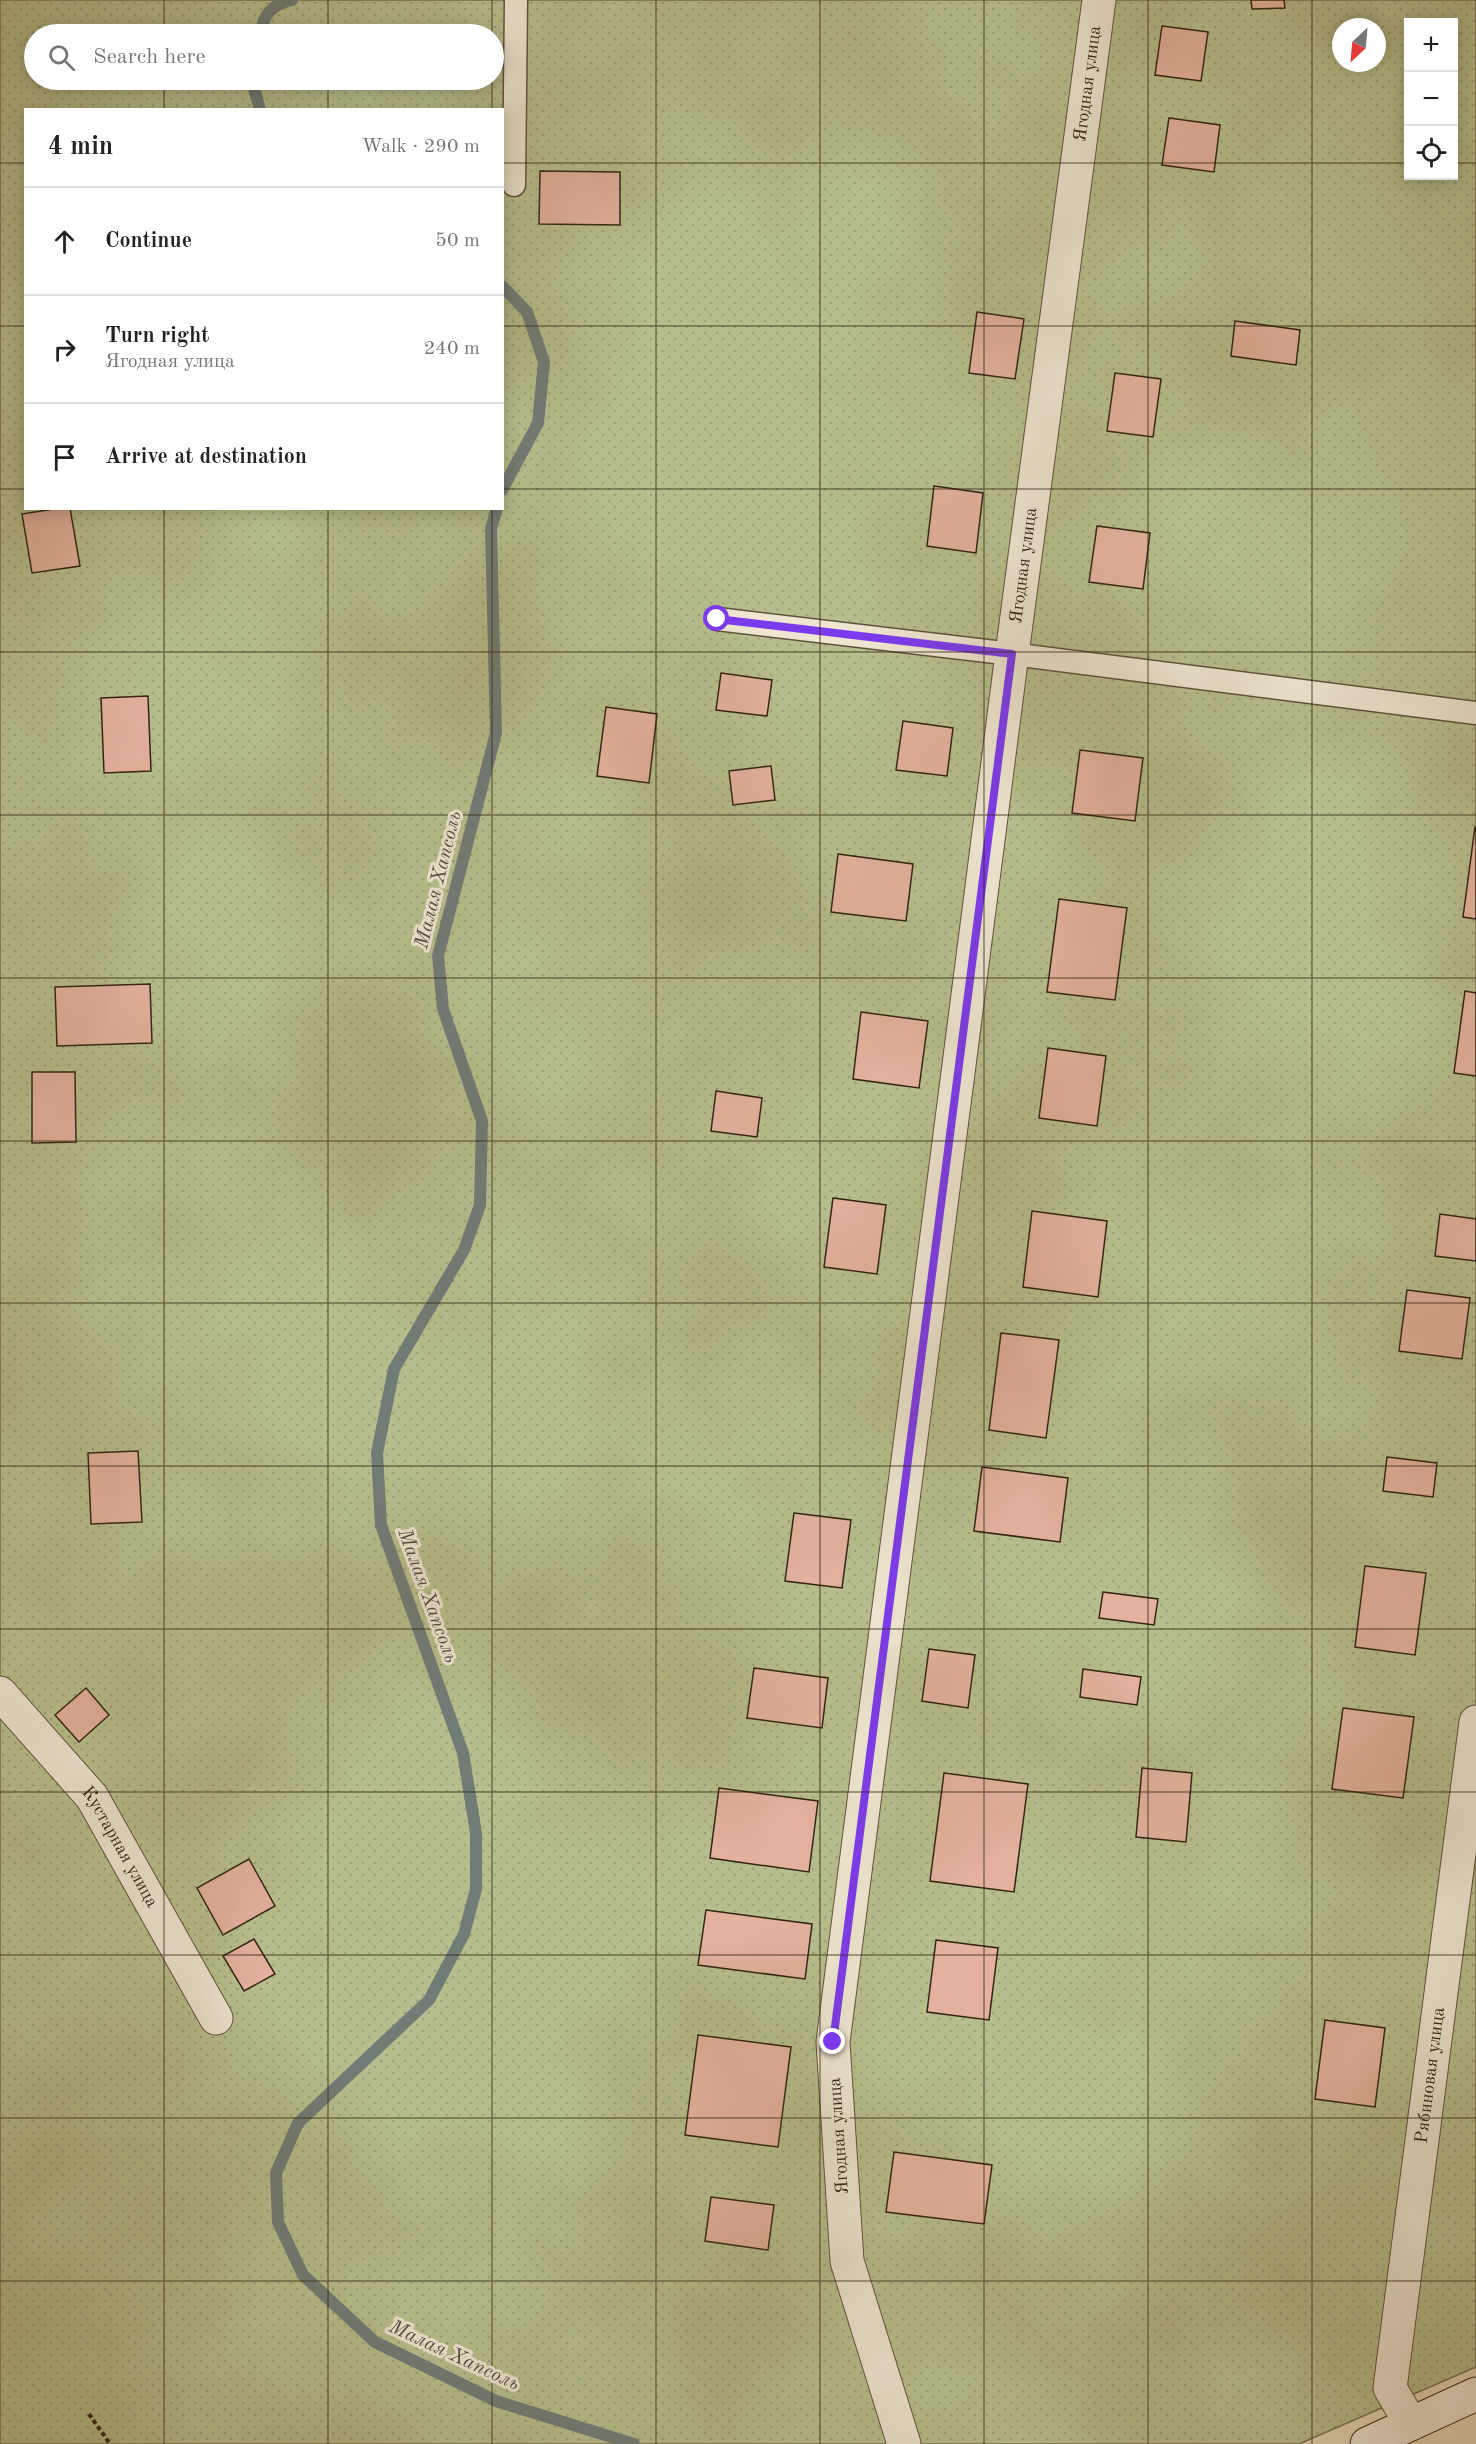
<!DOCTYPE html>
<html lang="en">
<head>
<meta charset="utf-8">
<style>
  :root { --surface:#fff; --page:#f2f2f2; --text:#222; --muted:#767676; --line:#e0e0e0 }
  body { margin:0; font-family:"Old Standard TT",serif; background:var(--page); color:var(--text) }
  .controls { position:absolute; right:18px; top:18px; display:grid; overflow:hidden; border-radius:0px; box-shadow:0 3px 15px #0003 }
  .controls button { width:54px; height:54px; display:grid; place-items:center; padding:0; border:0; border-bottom:2px solid var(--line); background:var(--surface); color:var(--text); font:30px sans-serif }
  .compass { position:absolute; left:1332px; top:18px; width:54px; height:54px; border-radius:50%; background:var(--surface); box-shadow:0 3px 15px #0003; rotate:206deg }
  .stop { position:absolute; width:18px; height:18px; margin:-14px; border:4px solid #7c3aed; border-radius:50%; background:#fff }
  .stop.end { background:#7c3aed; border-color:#fff; box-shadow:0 2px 6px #0008 }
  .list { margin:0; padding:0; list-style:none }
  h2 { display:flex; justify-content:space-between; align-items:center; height:78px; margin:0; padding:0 24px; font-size:26px }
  h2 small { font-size:20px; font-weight:400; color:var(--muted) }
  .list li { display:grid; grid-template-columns:39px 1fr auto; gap:18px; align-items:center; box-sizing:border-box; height:108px; padding:0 24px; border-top:2px solid var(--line) }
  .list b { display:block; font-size:22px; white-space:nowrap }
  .list p { margin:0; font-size:20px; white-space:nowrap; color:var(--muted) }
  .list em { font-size:20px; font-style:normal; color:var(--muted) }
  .icon { flex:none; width:33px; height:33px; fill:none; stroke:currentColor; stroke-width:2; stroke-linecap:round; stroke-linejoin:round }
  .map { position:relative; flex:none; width:1476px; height:2444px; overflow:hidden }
  .search { position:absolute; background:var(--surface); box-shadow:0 3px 15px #0003; left:24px; top:24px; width:480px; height:66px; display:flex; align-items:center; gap:15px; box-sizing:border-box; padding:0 21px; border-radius:33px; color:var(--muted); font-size:22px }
  .panel { position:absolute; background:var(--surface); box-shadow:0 3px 15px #0003; left:24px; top:108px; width:480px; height:402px; border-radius:0px }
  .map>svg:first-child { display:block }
</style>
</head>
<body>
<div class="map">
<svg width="1476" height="2444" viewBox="0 0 1476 2444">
  <defs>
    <pattern id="grass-dots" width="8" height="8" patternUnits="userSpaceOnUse" patternTransform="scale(1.5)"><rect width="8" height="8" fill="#b7be8d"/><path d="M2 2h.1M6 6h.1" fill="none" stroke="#9ea379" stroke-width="1.8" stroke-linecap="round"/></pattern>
  </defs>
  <rect width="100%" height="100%" fill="#e5d9b8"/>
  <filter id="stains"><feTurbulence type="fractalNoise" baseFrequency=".00333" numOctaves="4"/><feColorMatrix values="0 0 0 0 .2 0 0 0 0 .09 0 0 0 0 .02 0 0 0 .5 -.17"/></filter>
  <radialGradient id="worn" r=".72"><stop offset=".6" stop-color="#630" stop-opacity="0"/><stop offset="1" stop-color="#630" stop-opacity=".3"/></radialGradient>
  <path fill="url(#grass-dots)" stroke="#747150" stroke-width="1.5" fill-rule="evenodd" d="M0,0h1476v2367l-177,77h-1299zM1408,22h46v154h-46zM1341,27h36v36h-36zM34,34h460v46h-460zM26,110h476v398h-476z"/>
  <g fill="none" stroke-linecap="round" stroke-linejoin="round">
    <g stroke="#717c77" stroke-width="12">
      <path d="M260,34c4,-20 11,-29 32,-34"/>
      <polyline points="252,80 260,110"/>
      <polyline points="502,286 527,312 544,362 538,423 502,490"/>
      <polyline points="497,508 491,529 496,733 438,956 443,1009 482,1121 480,1205 464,1250 394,1369 377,1453 381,1525 463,1753 476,1833 476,1889 464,1934 429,2000 298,2123 276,2173 278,2222 303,2275 375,2342 496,2401 634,2444"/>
    </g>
  </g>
  <g fill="#e3b19c" stroke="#322413" stroke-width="1.5">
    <polygon points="1251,0 1284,0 1285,8 1252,9"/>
    <polygon points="1162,26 1208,32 1201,81 1155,75"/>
    <polygon points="1169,118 1220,125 1214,172 1162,165"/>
    <polygon points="540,171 620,172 620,225 539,224"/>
    <polygon points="977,312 1024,319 1015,379 969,373"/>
    <polygon points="1235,321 1300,330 1296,365 1231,356"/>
    <polygon points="1115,373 1161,379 1153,437 1107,431"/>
    <polygon points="934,486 983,493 976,553 927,546"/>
    <polygon points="60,508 70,508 80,566 32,573 22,514"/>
    <polygon points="1097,526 1150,533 1143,589 1089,582"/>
    <polygon points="721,673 772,680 767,716 716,710"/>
    <polygon points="148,696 151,771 104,773 101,698"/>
    <polygon points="606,707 657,714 649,783 597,776"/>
    <polygon points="903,721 953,728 947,776 896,770"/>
    <polygon points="1080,750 1143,758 1135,821 1072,813"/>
    <polygon points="771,766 775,800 733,805 729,771"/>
    <polygon points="1475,827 1476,827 1476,919 1463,917"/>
    <polygon points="838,854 913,864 906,921 831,912"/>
    <polygon points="1059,899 1127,908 1115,1000 1047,992"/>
    <polygon points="150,984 152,1043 57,1046 55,987"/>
    <polygon points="1465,991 1476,993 1476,1076 1454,1073"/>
    <polygon points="861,1012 928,1021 919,1088 853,1079"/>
    <polygon points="1048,1048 1106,1056 1097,1126 1039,1118"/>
    <polygon points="32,1072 75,1072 76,1142 32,1143"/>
    <polygon points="716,1091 762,1098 757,1137 711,1131"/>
    <polygon points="833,1198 886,1205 877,1274 824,1267"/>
    <polygon points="1032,1211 1107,1221 1098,1297 1023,1287"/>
    <polygon points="1440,1214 1476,1219 1476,1261 1435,1256"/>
    <polygon points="1407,1290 1470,1298 1462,1359 1399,1351"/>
    <polygon points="1001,1333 1059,1340 1046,1438 989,1430"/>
    <polygon points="138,1451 142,1522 91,1524 88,1453"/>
    <polygon points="1387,1457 1437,1463 1433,1497 1383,1491"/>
    <polygon points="982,1467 1068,1478 1060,1542 974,1531"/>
    <polygon points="794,1513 851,1520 842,1588 785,1581"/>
    <polygon points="1365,1566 1426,1573 1415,1655 1355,1647"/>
    <polygon points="1103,1592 1158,1599 1154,1625 1099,1618"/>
    <polygon points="929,1649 975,1655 968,1708 922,1701"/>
    <polygon points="754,1668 828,1678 822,1728 747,1718"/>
    <polygon points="1083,1669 1141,1677 1137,1705 1080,1697"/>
    <polygon points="86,1688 109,1715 79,1742 55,1715"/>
    <polygon points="1343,1708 1414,1717 1403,1798 1332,1789"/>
    <polygon points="1142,1768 1192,1773 1186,1842 1136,1837"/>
    <polygon points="944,1773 1028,1784 1014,1892 930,1881"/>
    <polygon points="719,1788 818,1801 809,1872 710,1858"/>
    <polygon points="249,1859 275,1906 223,1935 197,1888"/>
    <polygon points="706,1910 812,1924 805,1979 698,1965"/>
    <polygon points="254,1939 275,1974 244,1991 223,1956"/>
    <polygon points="936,1940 998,1948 989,2020 927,2012"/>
    <polygon points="1325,2020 1385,2028 1375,2107 1315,2099"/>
    <polygon points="698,2035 791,2047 778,2147 685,2135"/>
    <polygon points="894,2152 992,2165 984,2224 886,2212"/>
    <polygon points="711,2197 774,2205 768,2250 705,2241"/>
  </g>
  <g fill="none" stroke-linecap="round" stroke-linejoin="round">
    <g stroke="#5f513c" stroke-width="25">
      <g id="lane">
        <polyline points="514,185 516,0"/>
        <polyline points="717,619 1012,654 1476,713"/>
      </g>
    </g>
    <g stroke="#5f513c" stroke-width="35">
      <g id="street">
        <path id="s1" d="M0,1693l92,104 124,221"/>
        <path id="s2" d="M1411,2424l-21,-36 86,-666"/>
        <path id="s3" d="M904,2444l-57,-183 -14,-219 179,-1388 87,-654"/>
      </g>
    </g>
    <g stroke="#322413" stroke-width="35">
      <polyline id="secondary" points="1367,2444 1476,2394"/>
    </g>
    <polyline stroke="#322413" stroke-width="4" stroke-dasharray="4.5 3" stroke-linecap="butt" points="89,2414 110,2444"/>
    <use href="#lane" stroke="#eee6d1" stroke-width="22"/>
    <use href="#street" stroke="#eee6d1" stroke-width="33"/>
    <use href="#secondary" stroke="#eee6d1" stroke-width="33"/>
  </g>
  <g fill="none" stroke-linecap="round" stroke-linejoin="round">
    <polyline stroke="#7c3aed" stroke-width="8" points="717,619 1012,654 833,2042"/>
  </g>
  <path fill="none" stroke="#322413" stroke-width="1.5" stroke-opacity="0.55" d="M164,0v34M328,0v34M492,0v34M656,0v2444M820,0v2444M984,0v2444M1148,0v2444M1312,0v2444M164,80v30M328,80v30M492,80v30M0,163h26M502,163h906M1454,163h22M0,326h26M502,326h974M0,489h26M502,489h974M164,508v1936M328,508v1936M492,508v1936M0,652h1476M0,815h1476M0,978h1476M0,1141h1476M0,1303h1476M0,1466h1476M0,1629h1476M0,1792h1476M0,1955h1476M0,2118h1476M0,2281h1476"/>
  <g text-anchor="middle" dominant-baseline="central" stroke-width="6" stroke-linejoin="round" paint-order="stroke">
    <g font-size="18" fill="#322413" stroke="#eee6d1">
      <text stroke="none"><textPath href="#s3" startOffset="2386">Ягодная улица</textPath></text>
      <text stroke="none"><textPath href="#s3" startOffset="1900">Ягодная улица</textPath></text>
      <text stroke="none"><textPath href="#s1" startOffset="196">Кустарная улица</textPath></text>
      <text stroke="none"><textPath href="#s2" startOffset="357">Рябиновая улица</textPath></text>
      <text transform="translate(839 2136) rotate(-94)">Ягодная улица</text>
    </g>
    <g font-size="20" font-style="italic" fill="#525045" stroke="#eee6d1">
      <text transform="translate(439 880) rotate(-76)">Малая Хапсоль</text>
      <text transform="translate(427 1596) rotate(70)">Малая Хапсоль</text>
      <text transform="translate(454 2356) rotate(25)">Малая Хапсоль</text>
    </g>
  </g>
  <rect width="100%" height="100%" filter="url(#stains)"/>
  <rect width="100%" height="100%" fill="url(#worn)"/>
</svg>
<div class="controls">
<button>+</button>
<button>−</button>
<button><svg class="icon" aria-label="locate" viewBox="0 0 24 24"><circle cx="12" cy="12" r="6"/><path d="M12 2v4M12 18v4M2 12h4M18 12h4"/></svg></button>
</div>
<svg class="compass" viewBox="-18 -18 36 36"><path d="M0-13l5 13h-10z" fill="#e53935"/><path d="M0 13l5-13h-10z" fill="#767676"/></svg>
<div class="stop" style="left:717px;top:619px"></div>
<div class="stop end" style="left:833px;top:2042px"></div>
<div class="search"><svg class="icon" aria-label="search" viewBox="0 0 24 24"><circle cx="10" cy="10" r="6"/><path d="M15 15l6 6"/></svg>Search here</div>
<section class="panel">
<h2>4 min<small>Walk · 290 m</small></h2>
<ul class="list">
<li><svg class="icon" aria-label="ahead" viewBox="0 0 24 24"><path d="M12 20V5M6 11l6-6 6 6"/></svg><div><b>Continue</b></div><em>50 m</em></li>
<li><svg class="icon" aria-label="right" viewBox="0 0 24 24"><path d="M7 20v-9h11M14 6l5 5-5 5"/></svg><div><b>Turn right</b><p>Ягодная улица</p></div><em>240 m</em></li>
<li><svg class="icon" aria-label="arrive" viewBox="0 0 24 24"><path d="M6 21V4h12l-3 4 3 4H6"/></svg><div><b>Arrive at destination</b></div></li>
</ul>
</section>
</div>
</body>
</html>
